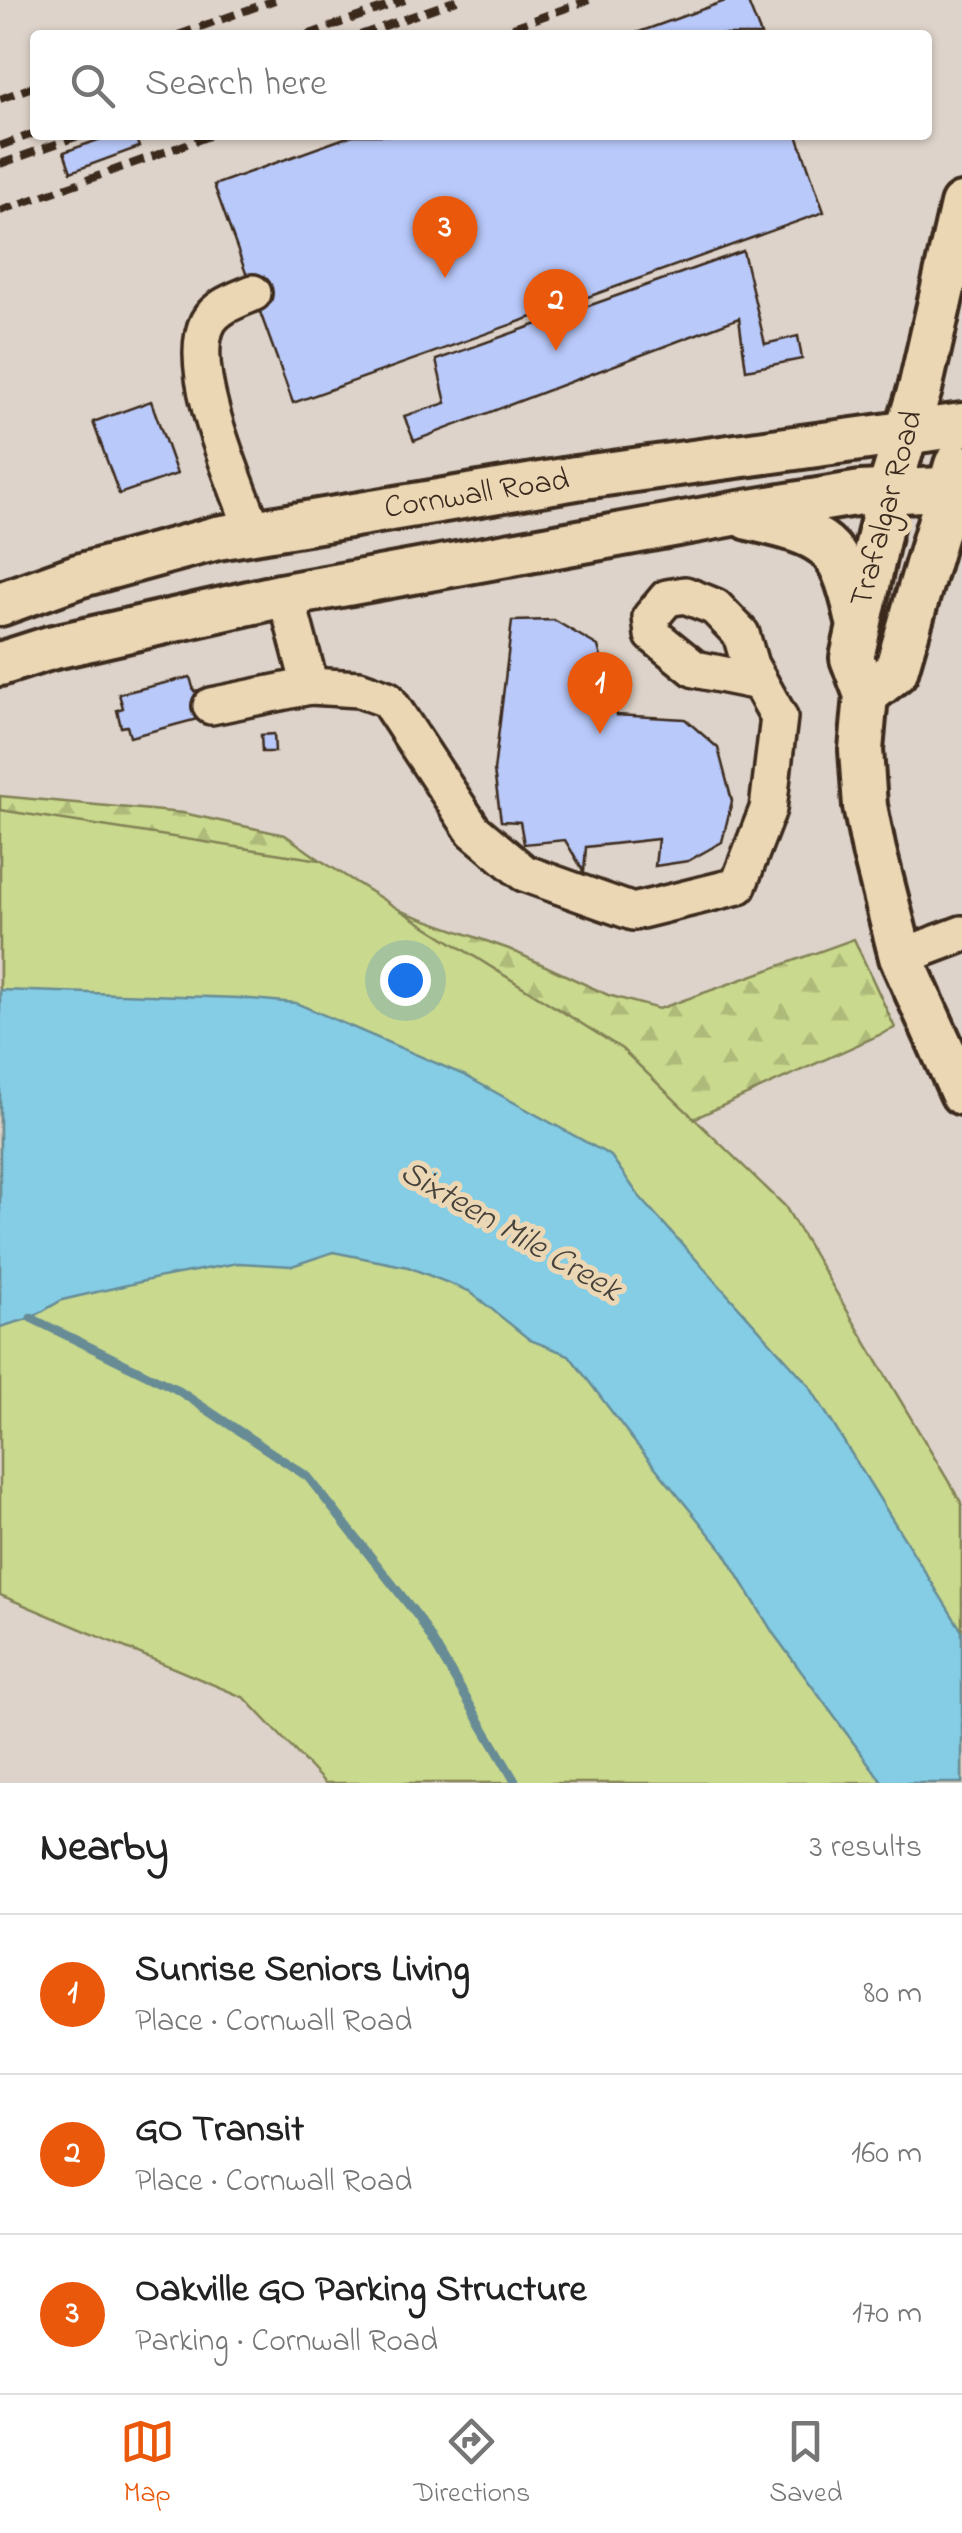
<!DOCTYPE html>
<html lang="en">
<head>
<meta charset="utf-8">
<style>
  :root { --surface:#fff; --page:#f6f6f6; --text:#222; --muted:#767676; --line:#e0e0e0; --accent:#ea580c }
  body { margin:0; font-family:"Indie Flower",sans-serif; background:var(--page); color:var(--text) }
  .you { position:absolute; left:405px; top:980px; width:35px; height:35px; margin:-25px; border:8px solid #fff; border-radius:50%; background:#1a73e8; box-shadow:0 0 0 15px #1a73e833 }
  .badge { display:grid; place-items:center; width:65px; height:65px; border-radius:50%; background:var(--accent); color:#fff; font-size:32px; font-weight:700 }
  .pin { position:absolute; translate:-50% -82px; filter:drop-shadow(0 2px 5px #0008) }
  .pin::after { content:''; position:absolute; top:52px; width:35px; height:30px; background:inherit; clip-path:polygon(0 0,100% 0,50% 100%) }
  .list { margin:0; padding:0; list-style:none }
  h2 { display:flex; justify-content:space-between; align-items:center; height:130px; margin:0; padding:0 40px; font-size:42px }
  h2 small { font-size:32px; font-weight:400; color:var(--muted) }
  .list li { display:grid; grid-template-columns:65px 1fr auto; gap:30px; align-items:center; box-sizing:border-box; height:160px; padding:0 40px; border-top:2px solid var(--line) }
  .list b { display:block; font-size:38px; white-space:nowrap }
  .list p { margin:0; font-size:32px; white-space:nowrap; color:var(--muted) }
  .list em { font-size:32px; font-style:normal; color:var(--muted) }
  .icon { flex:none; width:55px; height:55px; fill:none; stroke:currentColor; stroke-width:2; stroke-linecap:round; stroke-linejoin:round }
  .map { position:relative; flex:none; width:962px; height:1783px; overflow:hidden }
  .search { position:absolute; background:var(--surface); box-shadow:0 2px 8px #0004; left:30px; right:30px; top:30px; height:110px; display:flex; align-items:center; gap:25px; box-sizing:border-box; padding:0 35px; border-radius:10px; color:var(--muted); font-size:38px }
  .sheet { height:610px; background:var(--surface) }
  nav { display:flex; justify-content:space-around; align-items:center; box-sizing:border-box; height:140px; border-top:2px solid var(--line); background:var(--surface); font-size:28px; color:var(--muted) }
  nav a { display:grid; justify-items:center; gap:5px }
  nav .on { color:var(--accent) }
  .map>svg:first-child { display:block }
</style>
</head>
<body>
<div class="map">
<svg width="962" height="1783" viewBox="0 0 962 1783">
  <defs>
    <pattern id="forest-firs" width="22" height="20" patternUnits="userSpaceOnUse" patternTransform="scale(2.5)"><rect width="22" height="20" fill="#c9d98d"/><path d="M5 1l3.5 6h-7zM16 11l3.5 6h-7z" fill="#aeba79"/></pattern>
  </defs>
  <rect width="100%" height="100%" fill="#ddd3ca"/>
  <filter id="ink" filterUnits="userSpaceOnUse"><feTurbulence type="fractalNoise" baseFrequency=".01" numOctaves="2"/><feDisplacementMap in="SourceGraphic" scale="20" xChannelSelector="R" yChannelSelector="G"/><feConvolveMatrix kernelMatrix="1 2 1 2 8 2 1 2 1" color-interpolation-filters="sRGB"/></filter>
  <g filter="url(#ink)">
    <polygon fill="url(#forest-firs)" stroke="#828256" stroke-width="2.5" points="0,796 183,813 285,835 384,905 509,949 608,995 659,1009 854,939 895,1028 611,1156 0,990"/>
    <polygon fill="#c9d98d" stroke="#828256" stroke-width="2.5" points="0,810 320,860 622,1049 785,1206 962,1504 962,1783 325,1783 245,1698 0,1595"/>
    <polygon fill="#84cde5" stroke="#678c95" stroke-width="2.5" points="0,990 239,998 296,1003 464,1075 611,1156 639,1196 808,1384 962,1631 962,1783 883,1783 773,1633 724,1552 633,1440 569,1355 530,1340 469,1291 408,1267 333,1252 292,1266 238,1263 162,1277 62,1300 31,1318 0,1327"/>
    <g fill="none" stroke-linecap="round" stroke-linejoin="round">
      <polyline stroke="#678c95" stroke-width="9" points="31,1318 176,1389 308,1477 419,1618 516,1783"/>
    </g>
    <g fill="#b9c9fa" stroke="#3b2a1e" stroke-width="2.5">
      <polygon points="728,0 747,0 761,35 631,35"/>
      <polygon points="112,135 135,135 139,147 71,172 64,152"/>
      <polygon points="353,135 797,135 824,212 293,403 214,185"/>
      <polygon points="743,251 765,344 798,336 802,359 746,370 739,318 414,441 404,416 446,403 436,360"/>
      <polygon points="151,401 177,474 119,494 93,422"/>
      <polygon points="554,620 598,646 616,715 685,719 718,748 732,801 722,842 688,861 655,866 658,839 586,847 584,872 565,840 524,844 520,822 501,821 494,771 512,621"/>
      <polygon points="190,677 194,691 200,690 204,706 201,718 130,737 127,726 121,727 117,710 123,708 119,694"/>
      <polygon points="274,734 275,752 262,752 261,735"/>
    </g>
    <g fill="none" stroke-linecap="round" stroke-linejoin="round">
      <g stroke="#3b2a1e" stroke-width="42">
        <g id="minor">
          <path d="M253,293c-16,7 -36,13 -45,29 -24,46 29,163 46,210"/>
          <polyline points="280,596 291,614 310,686"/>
          <polyline points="211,706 310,686 359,689 387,699 473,830 524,873 633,912 738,886 768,809 779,717 750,665 741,634 715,607 685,595 667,598 651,617 653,635 695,669 759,682"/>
          <polyline points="901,957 962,934"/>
        </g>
      </g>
      <g stroke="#3b2a1e" stroke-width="50">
        <g id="major">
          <polyline points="962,205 920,389 889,490 852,658 866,695 861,750 865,806 874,851 901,957 962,1093"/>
          <path d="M749,518c75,18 91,21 108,100"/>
          <polyline points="0,604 78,576 217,538 576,478 962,425"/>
          <polyline points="0,664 50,648 280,596 733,514 861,493 962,488"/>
          <polyline points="866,695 896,671 956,465"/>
        </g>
      </g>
      <use href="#minor" stroke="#ecd7b5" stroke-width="35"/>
      <use href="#major" stroke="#ecd7b5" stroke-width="42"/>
      <g stroke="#3b2a1e" stroke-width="8" stroke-dasharray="15 8" stroke-linecap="butt">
        <polyline points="178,35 275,0"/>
        <polyline points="307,35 405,0"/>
        <polyline points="360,35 457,0"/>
        <polyline points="491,35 589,0"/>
        <polyline points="0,99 35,86"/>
        <polyline points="0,146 35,133"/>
        <polyline points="0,164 81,135"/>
        <polyline points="0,211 212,135"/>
      </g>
    </g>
  </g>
  <g text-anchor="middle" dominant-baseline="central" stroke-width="10" stroke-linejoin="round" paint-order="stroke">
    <g font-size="32" fill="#3b2a1e" stroke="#ecd7b5">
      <text transform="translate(477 495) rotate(-9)">Cornwall Road</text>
      <text transform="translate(888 509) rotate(-75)">Trafalgar Road</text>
    </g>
    <g font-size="35" font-style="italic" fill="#46423c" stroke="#ecd7b5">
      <text transform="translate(510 1232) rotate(30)">Sixteen Mile Creek</text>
    </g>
  </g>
</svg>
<div class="you"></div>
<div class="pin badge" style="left:600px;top:734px">1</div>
<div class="pin badge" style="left:556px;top:351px">2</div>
<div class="pin badge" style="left:445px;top:278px">3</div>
<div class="search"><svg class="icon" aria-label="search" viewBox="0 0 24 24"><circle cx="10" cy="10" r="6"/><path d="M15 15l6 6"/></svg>Search here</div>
</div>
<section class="sheet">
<h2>Nearby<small>3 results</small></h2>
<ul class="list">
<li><span class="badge">1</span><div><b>Sunrise Seniors Living</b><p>Place · Cornwall Road</p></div><em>80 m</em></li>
<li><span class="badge">2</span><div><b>GO Transit</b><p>Place · Cornwall Road</p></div><em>160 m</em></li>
<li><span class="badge">3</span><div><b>Oakville GO Parking Structure</b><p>Parking · Cornwall Road</p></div><em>170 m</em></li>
</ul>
</section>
<nav>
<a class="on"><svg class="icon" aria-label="map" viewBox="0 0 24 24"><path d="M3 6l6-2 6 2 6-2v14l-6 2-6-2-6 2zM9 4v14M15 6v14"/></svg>Map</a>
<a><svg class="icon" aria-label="directions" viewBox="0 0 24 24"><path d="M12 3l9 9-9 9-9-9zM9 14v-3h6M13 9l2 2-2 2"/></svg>Directions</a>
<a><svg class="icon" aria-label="saved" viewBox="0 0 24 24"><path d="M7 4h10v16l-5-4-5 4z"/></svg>Saved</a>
</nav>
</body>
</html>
